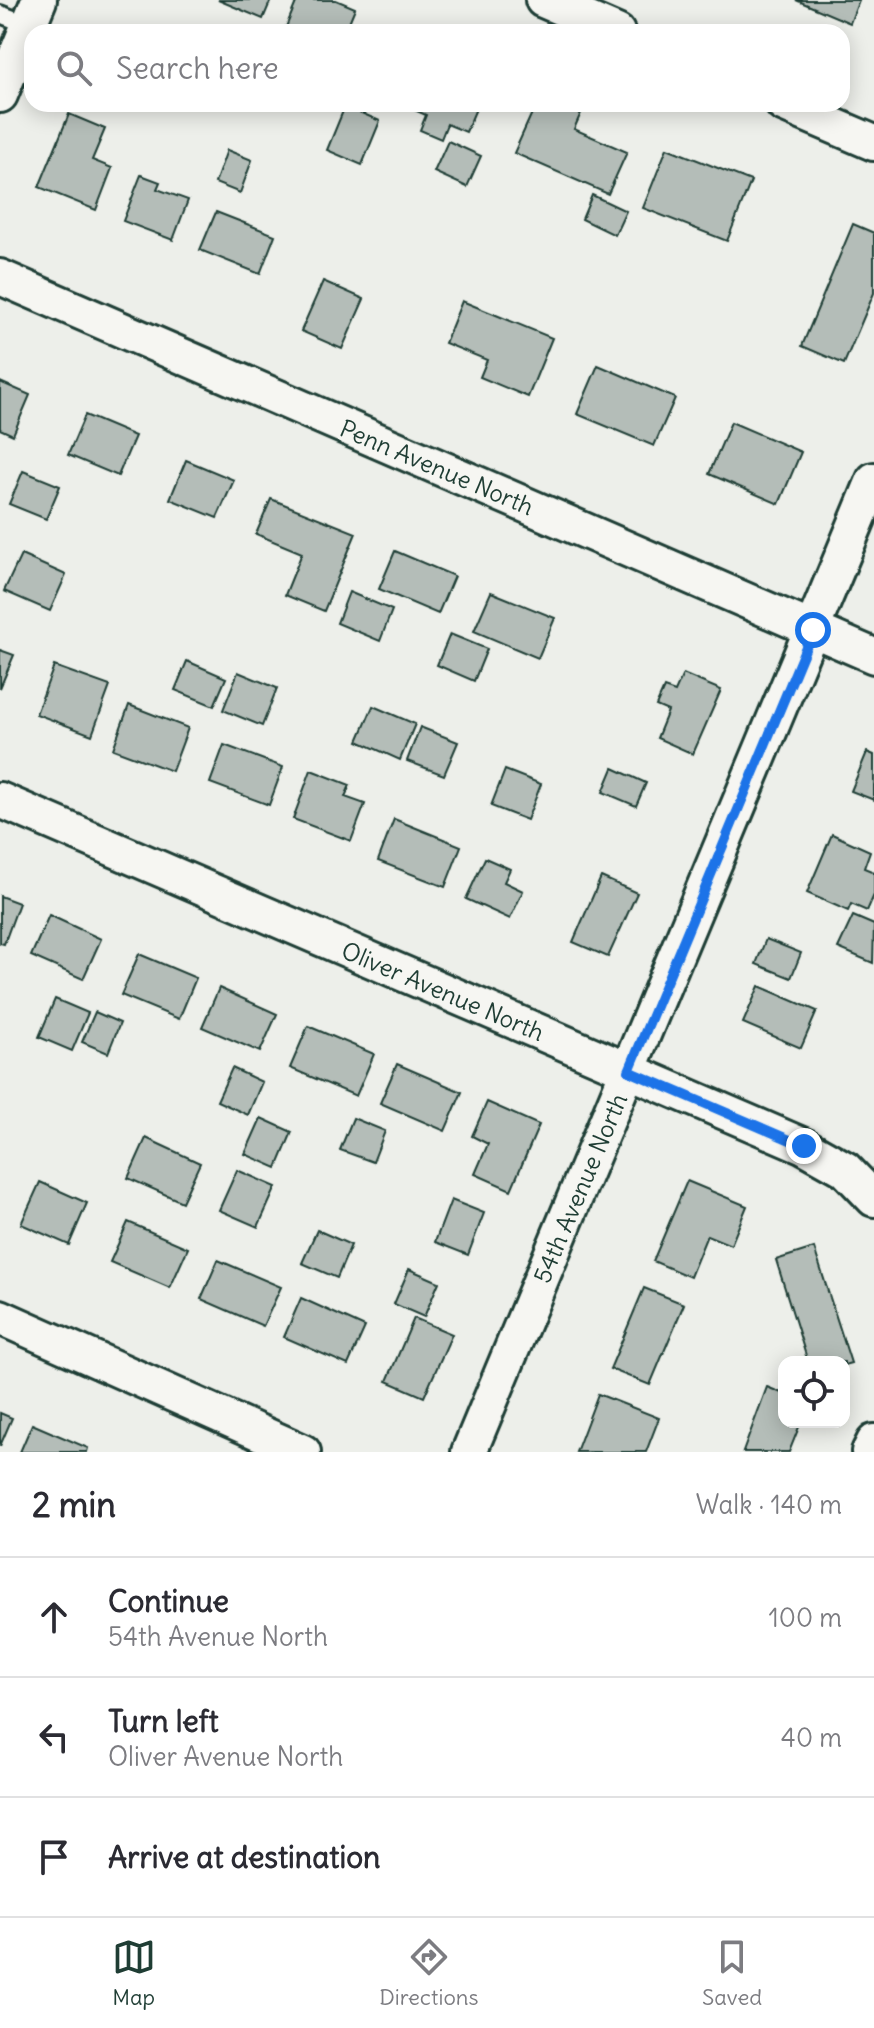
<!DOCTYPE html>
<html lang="en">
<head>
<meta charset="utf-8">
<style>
  :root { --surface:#fff; --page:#f7f7f7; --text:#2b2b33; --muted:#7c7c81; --line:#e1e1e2; --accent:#1f3d34 }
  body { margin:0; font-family:Delius,sans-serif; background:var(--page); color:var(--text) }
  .controls { position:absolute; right:24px; bottom:24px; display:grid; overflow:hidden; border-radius:16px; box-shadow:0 4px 20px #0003 }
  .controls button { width:72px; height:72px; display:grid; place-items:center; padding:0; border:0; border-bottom:2px solid var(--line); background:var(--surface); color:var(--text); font:40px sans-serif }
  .stop { position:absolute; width:24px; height:24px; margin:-18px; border:6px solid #1a73e8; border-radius:50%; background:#fff }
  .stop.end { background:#1a73e8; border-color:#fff; box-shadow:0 2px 8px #0008 }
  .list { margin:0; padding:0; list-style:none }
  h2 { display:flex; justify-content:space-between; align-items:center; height:104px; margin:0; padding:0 32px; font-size:34px }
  h2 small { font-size:26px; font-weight:400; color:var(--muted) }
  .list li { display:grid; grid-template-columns:52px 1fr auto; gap:24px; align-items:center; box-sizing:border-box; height:120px; padding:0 32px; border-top:2px solid var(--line) }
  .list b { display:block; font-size:30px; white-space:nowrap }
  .list p { margin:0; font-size:26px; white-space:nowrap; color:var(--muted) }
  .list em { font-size:26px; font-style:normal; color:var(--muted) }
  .icon { flex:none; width:44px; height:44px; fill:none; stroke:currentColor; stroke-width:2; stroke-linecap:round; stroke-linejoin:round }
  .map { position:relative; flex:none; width:874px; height:1452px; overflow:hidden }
  .search { position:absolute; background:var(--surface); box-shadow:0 4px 20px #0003; left:24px; right:24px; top:24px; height:88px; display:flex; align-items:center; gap:20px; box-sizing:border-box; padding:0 28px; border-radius:24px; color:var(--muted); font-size:30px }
  .sheet { height:464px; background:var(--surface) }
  nav { display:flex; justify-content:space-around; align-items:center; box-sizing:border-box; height:112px; border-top:2px solid var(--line); background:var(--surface); font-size:22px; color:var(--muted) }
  nav a { display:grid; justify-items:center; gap:4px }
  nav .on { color:var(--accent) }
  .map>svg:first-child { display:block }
</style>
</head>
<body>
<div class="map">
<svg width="874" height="1452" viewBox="0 0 874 1452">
  <rect width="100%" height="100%" fill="#edefea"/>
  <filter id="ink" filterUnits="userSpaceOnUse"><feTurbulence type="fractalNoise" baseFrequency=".0125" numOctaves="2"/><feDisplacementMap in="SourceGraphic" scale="16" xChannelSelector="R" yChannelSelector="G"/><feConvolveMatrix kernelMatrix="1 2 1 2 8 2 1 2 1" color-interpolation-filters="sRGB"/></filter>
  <g filter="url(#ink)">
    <g fill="#b4bdb8" stroke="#1f3d34" stroke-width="2">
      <polygon points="218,0 271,0 263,19"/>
      <polygon points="297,0 336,0 355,8 345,32 284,32"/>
      <polygon points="796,0 859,0 850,23"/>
      <polygon points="401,104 478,104 466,132 447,124 441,139 420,130 426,115"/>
      <polygon points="536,104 560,104 581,113 574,129 627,152 608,194 514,153"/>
      <polygon points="345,106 380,121 362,165 327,150"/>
      <polygon points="69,114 105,129 92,160 112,168 96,210 39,187"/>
      <polygon points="448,141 481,156 467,187 434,172"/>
      <polygon points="667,148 751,181 727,241 643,208"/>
      <polygon points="227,150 252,160 240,193 215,183"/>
      <polygon points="141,175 160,182 157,189 188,200 173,240 123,221"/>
      <polygon points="592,195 626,211 615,235 582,219"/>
      <polygon points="216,212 275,235 260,274 200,250"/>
      <polygon points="853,224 874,233 874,293 844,364 802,346"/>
      <polygon points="323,281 364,299 342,349 301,331"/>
      <polygon points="462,301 552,338 528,397 480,377 487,360 445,343"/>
      <polygon points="598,365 675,398 654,446 577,414"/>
      <polygon points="0,382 30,395 13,435 0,429"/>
      <polygon points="85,415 135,436 118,476 68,455"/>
      <polygon points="731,422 801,452 779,504 709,474"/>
      <polygon points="186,460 234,480 217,518 170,499"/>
      <polygon points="23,471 60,486 46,519 9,504"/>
      <polygon points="271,499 356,533 324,611 285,595 302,553 256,534"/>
      <polygon points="395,551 454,576 438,614 379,589"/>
      <polygon points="21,555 66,575 50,611 4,591"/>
      <polygon points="349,592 392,610 380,641 337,623"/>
      <polygon points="491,592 555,618 538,658 474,631"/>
      <polygon points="450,634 487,649 474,681 437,665"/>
      <polygon points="0,650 14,655 0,688"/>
      <polygon points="187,661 226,678 214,706 175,690"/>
      <polygon points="54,666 110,686 92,735 36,714"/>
      <polygon points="238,672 277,688 262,726 223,710"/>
      <polygon points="683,674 721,690 693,754 657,738 668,711 656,706 664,688 675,692"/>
      <polygon points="129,705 188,728 172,771 113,749"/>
      <polygon points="373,706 415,724 400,760 358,741"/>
      <polygon points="420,727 458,742 444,775 407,761"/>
      <polygon points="224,745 283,767 269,805 210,783"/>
      <polygon points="867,752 874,755 874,800 851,791"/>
      <polygon points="613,768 646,783 636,806 603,792"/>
      <polygon points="311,770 350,785 345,797 365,804 351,841 293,819"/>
      <polygon points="505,770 541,784 527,820 491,806"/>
      <polygon points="394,819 461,846 445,887 378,861"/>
      <polygon points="832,834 870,851 864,868 874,872 874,895 867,911 851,904 848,911 807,893"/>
      <polygon points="485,858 510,869 504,882 523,891 510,919 466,899"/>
      <polygon points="601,877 637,893 608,957 573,942"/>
      <polygon points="0,896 19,903 4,944 0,943"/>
      <polygon points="49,915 101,939 83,979 31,956"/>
      <polygon points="853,916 874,925 873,963 838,948"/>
      <polygon points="766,939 801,953 791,978 756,964"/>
      <polygon points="139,954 196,978 179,1019 121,995"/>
      <polygon points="759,986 817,1011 801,1048 743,1023"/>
      <polygon points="219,988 277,1014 260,1052 202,1027"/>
      <polygon points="55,999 88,1013 72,1051 39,1037"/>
      <polygon points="95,1012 120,1023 108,1053 82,1042"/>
      <polygon points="308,1026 374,1054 356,1096 290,1068"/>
      <polygon points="397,1064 462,1092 445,1131 380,1103"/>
      <polygon points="232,1068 262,1082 248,1115 217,1101"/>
      <polygon points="487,1102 539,1125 511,1190 475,1174 488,1144 472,1136"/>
      <polygon points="261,1118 292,1132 277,1168 245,1154"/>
      <polygon points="353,1118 385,1131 373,1162 340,1150"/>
      <polygon points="146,1138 200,1163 182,1202 128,1178"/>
      <polygon points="237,1170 276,1187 258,1227 219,1210"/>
      <polygon points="687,1181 747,1206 731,1245 707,1235 690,1277 653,1261"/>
      <polygon points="40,1182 87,1203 69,1245 21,1224"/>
      <polygon points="451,1200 484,1213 468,1255 435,1242"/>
      <polygon points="128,1222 188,1248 170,1288 110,1262"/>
      <polygon points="317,1230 351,1245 337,1278 302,1263"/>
      <polygon points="814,1248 851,1363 844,1365 844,1362 808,1362 776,1260"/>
      <polygon points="218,1260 281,1287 263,1326 201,1299"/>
      <polygon points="409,1269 439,1282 424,1317 394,1304"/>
      <polygon points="644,1288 684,1304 650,1385 610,1369"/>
      <polygon points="301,1298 365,1327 348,1365 284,1337"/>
      <polygon points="414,1318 452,1334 424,1397 387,1381"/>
      <polygon points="767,1387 784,1394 784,1422 801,1422 789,1452 743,1452"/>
      <polygon points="598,1394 659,1418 646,1452 576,1452"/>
      <polygon points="0,1413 12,1418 0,1446"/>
      <polygon points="32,1424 88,1448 87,1452 20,1452"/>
    </g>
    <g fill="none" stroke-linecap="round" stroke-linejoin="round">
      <g stroke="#1f3d34" stroke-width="22">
        <polyline id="lane" points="0,14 29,25"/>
      </g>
      <g stroke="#1f3d34" stroke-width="40">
        <g id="street">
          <polyline points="543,0 617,32"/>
          <polyline points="0,95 39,0"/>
          <polyline points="783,104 874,143"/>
          <polyline points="0,277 874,656"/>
          <polyline points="0,800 804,1146 845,1169 874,1199"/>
          <polyline points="0,1317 303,1452"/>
          <polyline points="469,1452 874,480"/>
          <polyline points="869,1452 874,1442"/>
        </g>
      </g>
      <use href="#lane" stroke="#f6f6f2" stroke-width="16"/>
      <use href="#street" stroke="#f6f6f2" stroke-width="34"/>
    </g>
  </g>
  <g fill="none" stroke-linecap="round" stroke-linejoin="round" filter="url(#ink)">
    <polyline stroke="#1a73e8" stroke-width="10" points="804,1146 629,1071 813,630"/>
  </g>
  <g text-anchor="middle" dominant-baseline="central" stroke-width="7" stroke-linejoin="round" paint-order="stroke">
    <g font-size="24" fill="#1f3d34" stroke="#f6f6f2">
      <text transform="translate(437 467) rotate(23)">Penn Avenue North</text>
      <text transform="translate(443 991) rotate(23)">Oliver Avenue North</text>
      <text transform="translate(580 1188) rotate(-67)">54th Avenue North</text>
    </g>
  </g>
</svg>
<div class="controls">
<button><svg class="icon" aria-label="locate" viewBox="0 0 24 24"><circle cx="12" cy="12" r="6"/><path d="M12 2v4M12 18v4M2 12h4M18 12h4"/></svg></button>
</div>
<div class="stop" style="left:813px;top:630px"></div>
<div class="stop end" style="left:804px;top:1146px"></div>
<div class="search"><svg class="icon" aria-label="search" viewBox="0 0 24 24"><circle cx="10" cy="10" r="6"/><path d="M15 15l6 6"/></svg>Search here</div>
</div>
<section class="sheet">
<h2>2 min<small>Walk · 140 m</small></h2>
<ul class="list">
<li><svg class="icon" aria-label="ahead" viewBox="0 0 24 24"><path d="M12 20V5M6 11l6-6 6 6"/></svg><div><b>Continue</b><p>54th Avenue North</p></div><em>100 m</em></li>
<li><svg class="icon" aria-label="left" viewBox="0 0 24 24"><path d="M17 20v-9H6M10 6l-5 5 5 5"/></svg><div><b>Turn left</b><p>Oliver Avenue North</p></div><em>40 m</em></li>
<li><svg class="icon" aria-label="arrive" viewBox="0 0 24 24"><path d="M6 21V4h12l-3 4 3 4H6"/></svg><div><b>Arrive at destination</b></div></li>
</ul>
</section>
<nav>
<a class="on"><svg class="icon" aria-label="map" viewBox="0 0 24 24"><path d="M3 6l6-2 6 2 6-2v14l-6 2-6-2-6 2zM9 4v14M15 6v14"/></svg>Map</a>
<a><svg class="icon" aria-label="directions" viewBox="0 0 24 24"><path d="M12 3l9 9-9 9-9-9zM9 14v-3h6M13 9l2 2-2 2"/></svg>Directions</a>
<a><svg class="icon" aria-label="saved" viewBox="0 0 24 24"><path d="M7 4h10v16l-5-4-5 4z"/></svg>Saved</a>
</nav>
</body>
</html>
